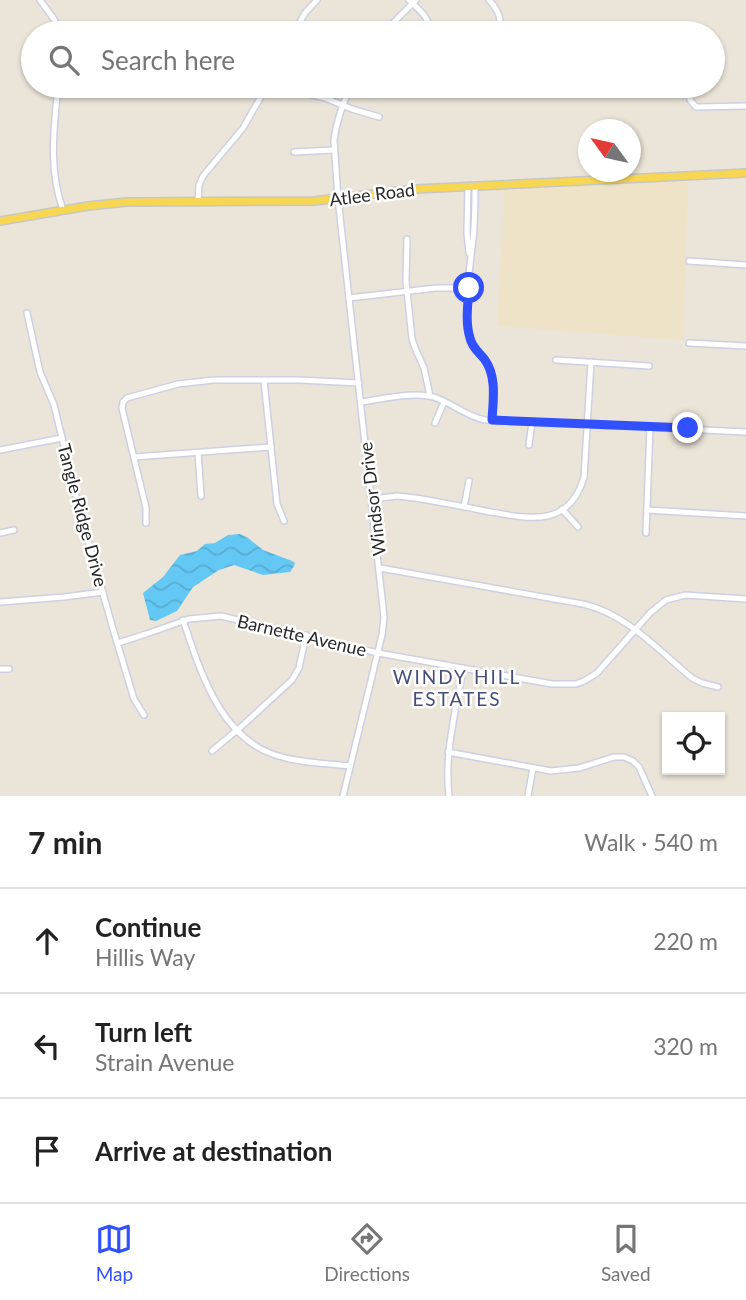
<!DOCTYPE html>
<html lang="en">
<head>
<meta charset="utf-8">
<style>
  :root { --surface:#fff; --page:#f6f6f6; --text:#222; --muted:#767676; --line:#e0e0e0; --accent:#3150ff }
  body { margin:0; font-family:Lato,sans-serif; background:var(--page); color:var(--text) }
  .controls { position:absolute; right:21px; bottom:21px; display:grid; overflow:hidden; border-radius:0px; box-shadow:0 2px 5px #0004 }
  .controls button { width:63px; height:63px; display:grid; place-items:center; padding:0; border:0; border-bottom:2px solid var(--line); background:var(--surface); color:var(--text); font:35px sans-serif }
  .compass { position:absolute; left:578px; top:119px; width:63px; height:63px; border-radius:50%; background:var(--surface); box-shadow:0 2px 5px #0004; rotate:303deg }
  .stop { position:absolute; width:21px; height:21px; margin:-16px; border:5px solid #3150ff; border-radius:50%; background:#fff }
  .stop.end { background:#3150ff; border-color:#fff; box-shadow:0 2px 7px #0008 }
  .list { margin:0; padding:0; list-style:none }
  h2 { display:flex; justify-content:space-between; align-items:center; height:91px; margin:0; padding:0 28px; font-size:30px }
  h2 small { font-size:23px; font-weight:400; color:var(--muted) }
  .list li { display:grid; grid-template-columns:46px 1fr auto; gap:21px; align-items:center; box-sizing:border-box; height:105px; padding:0 28px; border-top:2px solid var(--line) }
  .list b { display:block; font-size:26px; white-space:nowrap }
  .list p { margin:0; font-size:23px; white-space:nowrap; color:var(--muted) }
  .list em { font-size:23px; font-style:normal; color:var(--muted) }
  .icon { flex:none; width:38px; height:38px; fill:none; stroke:currentColor; stroke-width:2; stroke-linecap:round; stroke-linejoin:round }
  .map { position:relative; flex:none; width:746px; height:796px; overflow:hidden }
  .search { position:absolute; background:var(--surface); box-shadow:0 2px 5px #0004; left:21px; right:21px; top:21px; height:77px; display:flex; align-items:center; gap:18px; box-sizing:border-box; padding:0 24px; border-radius:38px; color:var(--muted); font-size:26px }
  .sheet { height:406px; background:var(--surface) }
  nav { display:flex; justify-content:space-around; align-items:center; box-sizing:border-box; height:98px; border-top:2px solid var(--line); background:var(--surface); font-size:19px; color:var(--muted) }
  nav a { display:grid; justify-items:center; gap:4px }
  nav .on { color:var(--accent) }
  .map>svg:first-child { display:block }
</style>
</head>
<body>
<div class="map">
<svg width="746" height="796" viewBox="0 0 746 796">
  <defs>
    <pattern id="water-waves" width="16" height="10" patternUnits="userSpaceOnUse" patternTransform="scale(1.75)"><rect width="16" height="10" fill="#64c8f4"/><path d="M0 5q4-4 8 0t8 0" fill="none" stroke="#57acd1"/></pattern>
  </defs>
  <rect width="100%" height="100%" fill="#ebe4d8"/>
  <polygon fill="#eee3c6" points="688,179 683,340 497,326 505,188"/>
  <polygon fill="url(#water-waves)" points="240,534 248,538 263,550 292,561 295,563 294,566 290,572 263,575 234,565 219,570 193,587 177,611 156,621 150,620 143,593 163,577 180,555 197,551 205,544 215,543 228,535"/>
  <g fill="none" stroke-linecap="round" stroke-linejoin="round">
    <g stroke="#cdd0e2" stroke-width="8">
      <g id="minor">
        <polyline points="40,0 54,19 60,33"/>
        <path d="M409,0c11,10 21,19 22,33"/>
        <path d="M489,0c10,11 13,19 10,33"/>
        <polyline points="294,33 305,13 317,0"/>
        <polyline points="383,33 416,0"/>
        <path d="M58,86c-4,42 -10,82 5,124"/>
        <polyline points="283,86 300,92 325,98 352,109 379,117"/>
        <polyline points="690,86 690,100 696,107 746,106"/>
        <polyline points="554,88 555,86"/>
        <polyline points="294,152 334,150"/>
        <polyline points="468,186 467,233 469,253"/>
        <path d="M475,186c0,18 0,36 -2,53 -3,27 -9,65 -5,91 2,17 14,23 21,37 8,16 4,36 3,53"/>
        <polyline points="198,202 199,185 203,176 243,128 267,86"/>
        <polyline points="407,239 406,281 412,339 415,348 424,368 430,396"/>
        <polyline points="689,261 746,265"/>
        <polyline points="349,298 436,288 469,288"/>
        <polyline points="27,313 40,372 54,405 80,512 113,629 134,699 144,715"/>
        <polyline points="689,343 746,346"/>
        <polyline points="556,360 649,366"/>
        <polyline points="264,381 277,504 284,521"/>
        <path d="M361,402c22,-3 57,-12 78,-3 17,7 27,17 46,21l261,12"/>
        <polyline points="435,423 444,402"/>
        <polyline points="529,445 532,422"/>
        <polyline points="0,450 62,438"/>
        <polyline points="198,453 201,496"/>
        <polyline points="134,457 271,447"/>
        <path d="M372,499l25,-3 18,2c24,4 47,8 70,13 41,7 84,19 99,-34l7,-115"/>
        <polyline points="464,507 469,481"/>
        <polyline points="562,509 578,527"/>
        <polyline points="647,510 746,516"/>
        <polyline points="146,523 146,508 122,408 123,402 127,398 178,384 213,380 299,380 359,383"/>
        <polyline points="0,533 14,530"/>
        <polyline points="646,533 650,426"/>
        <path d="M380,568l203,36c44,10 75,46 109,74l10,5 16,4"/>
        <polyline points="0,602 64,597 103,592"/>
        <path d="M183,620c17,50 36,116 92,135 24,8 51,8 75,11"/>
        <polyline points="118,643 146,634 189,619 221,616 378,653 552,684 576,684 584,681 597,673 650,613 666,600 685,595 746,599"/>
        <polyline points="0,669 9,669"/>
        <polyline points="212,751 242,726 292,680 299,668 306,635"/>
        <polyline points="448,752 551,771 579,768 614,757 624,757 633,761 639,767 652,796"/>
        <path d="M343,796l39,-161 2,-18 -46,-419 -4,-57c2,-20 9,-38 17,-55"/>
        <path d="M449,796c-5,-43 7,-85 14,-128"/>
        <polyline points="528,796 533,768"/>
      </g>
    </g>
    <g stroke="#c7c7c7" stroke-width="10">
      <polyline id="major" points="0,221 88,206 127,202 314,201 416,189 746,173"/>
    </g>
    <use href="#minor" stroke="#fff" stroke-width="5"/>
    <use href="#major" stroke="#f7d751" stroke-width="7"/>
  </g>
  <g fill="none" stroke-linecap="round" stroke-linejoin="round">
    <path stroke="#3150ff" stroke-width="9" d="M469,288c-1,16 -4,34 1,50 2,10 10,15 15,22 12,17 8,41 7,60l196,8"/>
  </g>
  <g text-anchor="middle" dominant-baseline="central" stroke-width="5" stroke-linejoin="round" paint-order="stroke">
    <g font-size="18" fill="#282828" stroke="#fff">
      <text transform="translate(372 194) rotate(-7)">Atlee Road</text>
      <text transform="translate(372 499) rotate(-97)">Windsor Drive</text>
      <text transform="translate(83 515) rotate(75)">Tangle Ridge Drive</text>
      <text transform="translate(302 635) rotate(13)">Barnette Avenue</text>
    </g>
    <g font-size="19" letter-spacing="2" fill="#464d7a" stroke="#fff">
      <text x="457" y="676">WINDY HILL<tspan x="457" dy="22">ESTATES</tspan></text>
    </g>
  </g>
</svg>
<div class="controls">
<button><svg class="icon" aria-label="locate" viewBox="0 0 24 24"><circle cx="12" cy="12" r="6"/><path d="M12 2v4M12 18v4M2 12h4M18 12h4"/></svg></button>
</div>
<svg class="compass" viewBox="-18 -18 36 36"><path d="M0-13l5 13h-10z" fill="#e53935"/><path d="M0 13l5-13h-10z" fill="#767676"/></svg>
<div class="stop" style="left:469px;top:288px"></div>
<div class="stop end" style="left:688px;top:428px"></div>
<div class="search"><svg class="icon" aria-label="search" viewBox="0 0 24 24"><circle cx="10" cy="10" r="6"/><path d="M15 15l6 6"/></svg>Search here</div>
</div>
<section class="sheet">
<h2>7 min<small>Walk · 540 m</small></h2>
<ul class="list">
<li><svg class="icon" aria-label="ahead" viewBox="0 0 24 24"><path d="M12 20V5M6 11l6-6 6 6"/></svg><div><b>Continue</b><p>Hillis Way</p></div><em>220 m</em></li>
<li><svg class="icon" aria-label="left" viewBox="0 0 24 24"><path d="M17 20v-9H6M10 6l-5 5 5 5"/></svg><div><b>Turn left</b><p>Strain Avenue</p></div><em>320 m</em></li>
<li><svg class="icon" aria-label="arrive" viewBox="0 0 24 24"><path d="M6 21V4h12l-3 4 3 4H6"/></svg><div><b>Arrive at destination</b></div></li>
</ul>
</section>
<nav>
<a class="on"><svg class="icon" aria-label="map" viewBox="0 0 24 24"><path d="M3 6l6-2 6 2 6-2v14l-6 2-6-2-6 2zM9 4v14M15 6v14"/></svg>Map</a>
<a><svg class="icon" aria-label="directions" viewBox="0 0 24 24"><path d="M12 3l9 9-9 9-9-9zM9 14v-3h6M13 9l2 2-2 2"/></svg>Directions</a>
<a><svg class="icon" aria-label="saved" viewBox="0 0 24 24"><path d="M7 4h10v16l-5-4-5 4z"/></svg>Saved</a>
</nav>
</body>
</html>
